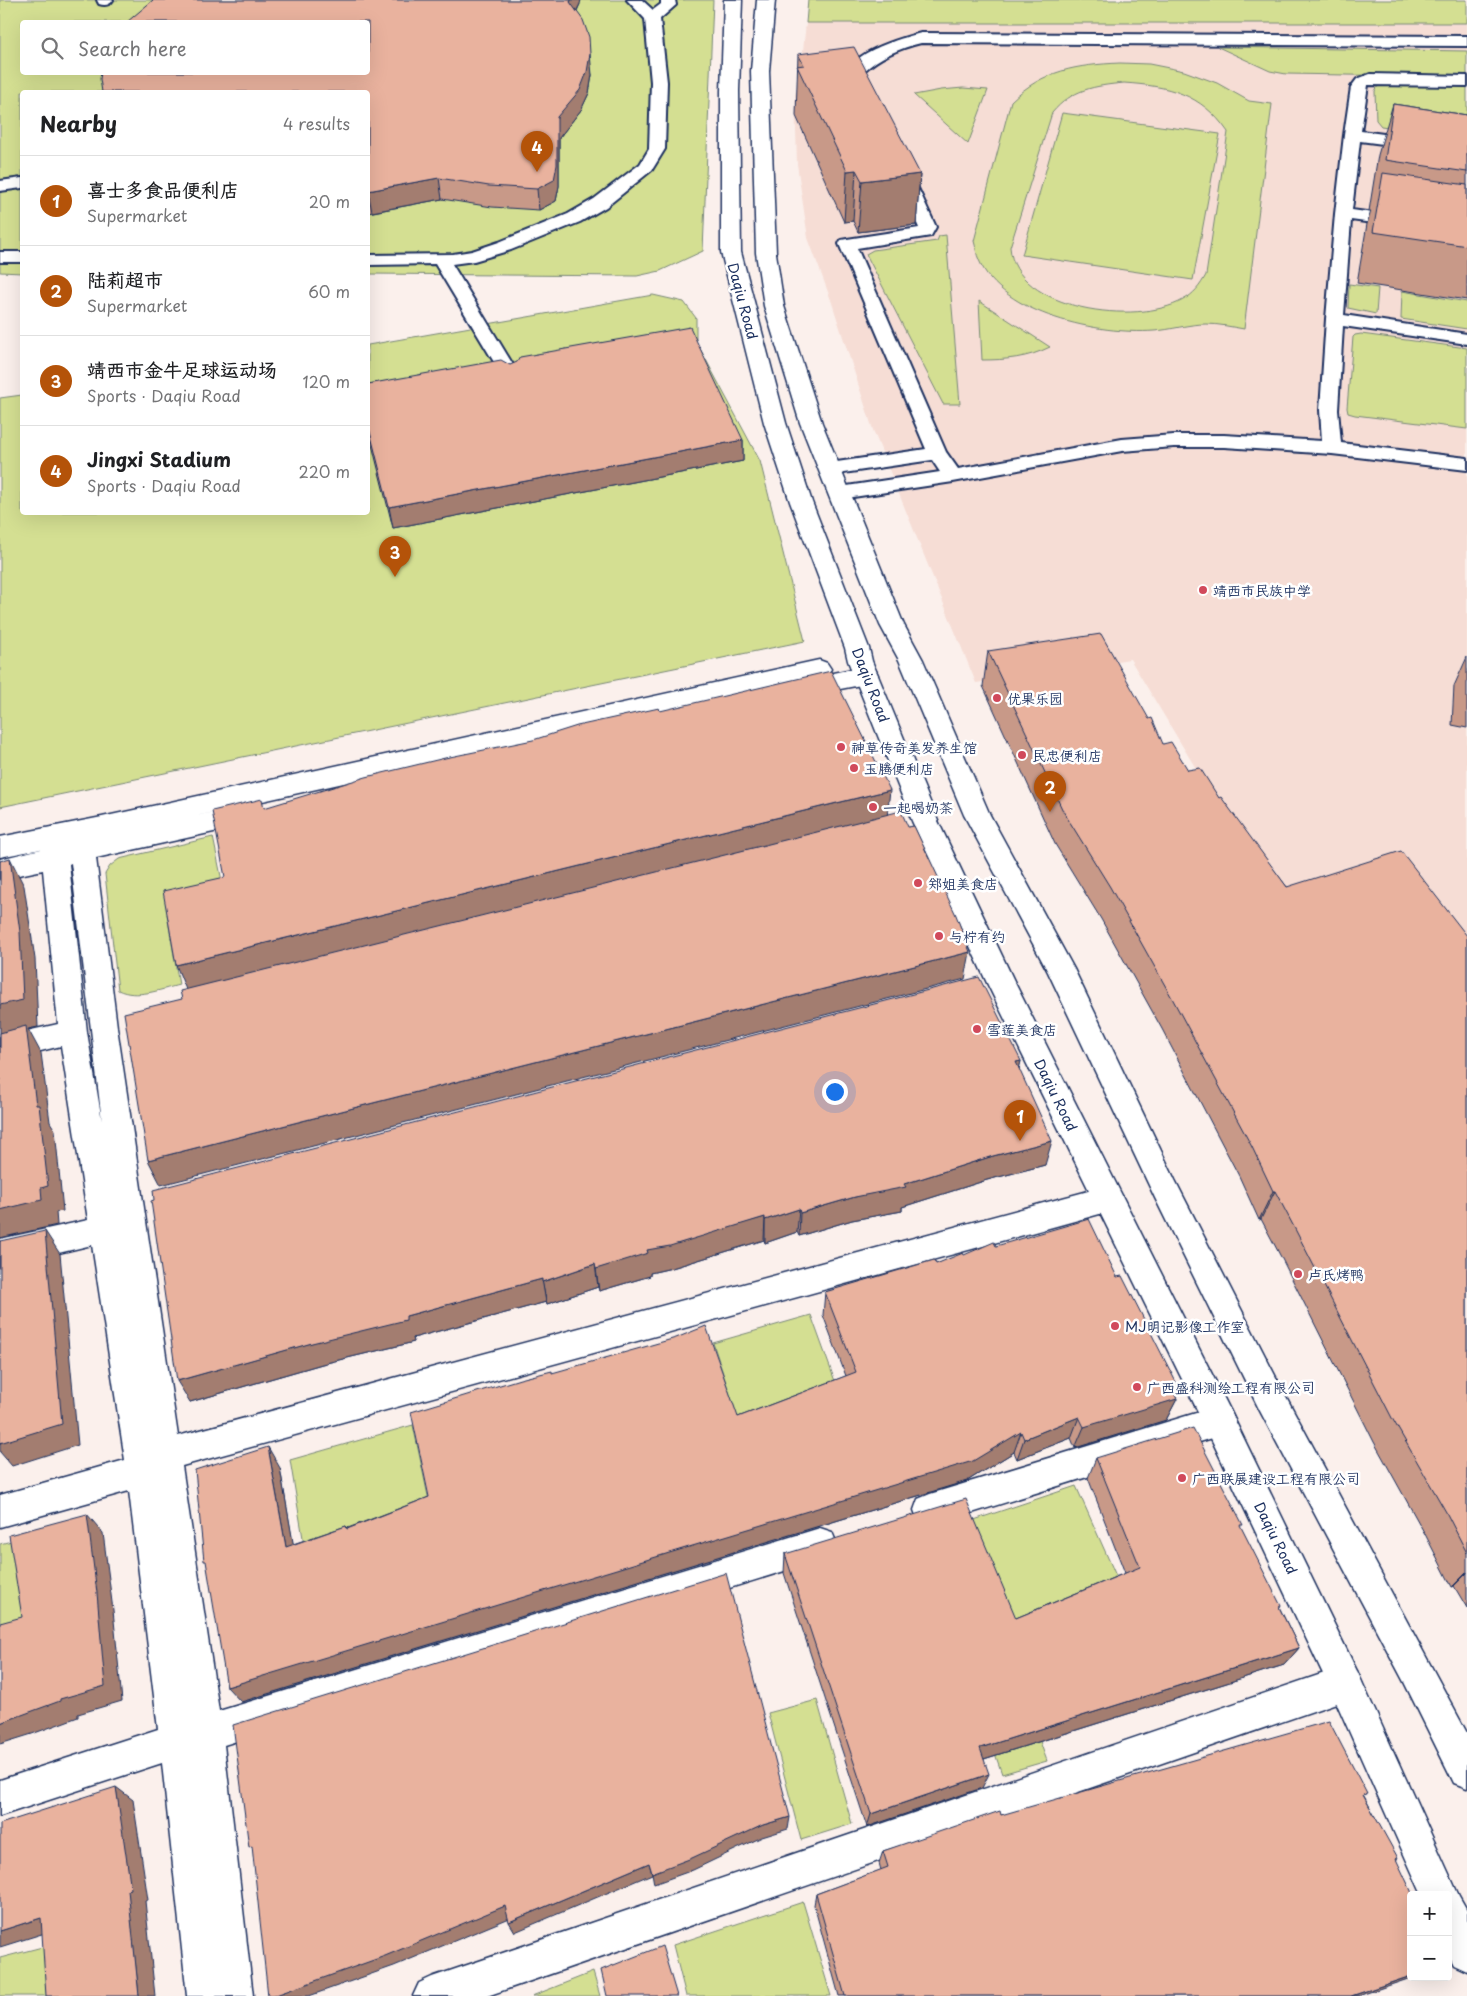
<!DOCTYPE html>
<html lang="en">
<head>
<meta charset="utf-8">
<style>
  :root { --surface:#fff; --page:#f6f6f6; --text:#202124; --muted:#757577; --line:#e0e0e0; --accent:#b45309 }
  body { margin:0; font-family:"Playpen Sans","LXGW WenKai TC",sans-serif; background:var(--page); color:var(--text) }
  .controls { position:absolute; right:15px; bottom:15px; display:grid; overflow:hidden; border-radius:5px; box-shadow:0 5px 20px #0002 }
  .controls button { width:45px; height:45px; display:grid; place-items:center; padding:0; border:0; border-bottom:1px solid var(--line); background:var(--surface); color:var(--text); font:25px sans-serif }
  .you { position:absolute; left:834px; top:1091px; width:18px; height:18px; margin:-12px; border:4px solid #fff; border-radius:50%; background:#1a73e8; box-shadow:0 0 0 8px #1a73e833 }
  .badge { display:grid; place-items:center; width:32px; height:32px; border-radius:50%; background:var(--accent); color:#fff; font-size:16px; font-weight:700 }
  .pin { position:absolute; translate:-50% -41px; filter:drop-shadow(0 1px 2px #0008) }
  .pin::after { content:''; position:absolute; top:26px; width:18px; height:15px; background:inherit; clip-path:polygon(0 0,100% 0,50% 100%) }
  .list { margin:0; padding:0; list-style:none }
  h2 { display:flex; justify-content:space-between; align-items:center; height:65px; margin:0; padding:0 20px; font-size:21px }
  h2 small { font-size:16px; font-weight:400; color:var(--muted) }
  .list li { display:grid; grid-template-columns:32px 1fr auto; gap:15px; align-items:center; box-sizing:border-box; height:90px; padding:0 20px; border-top:1px solid var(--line) }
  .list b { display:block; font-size:19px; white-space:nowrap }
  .list p { margin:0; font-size:16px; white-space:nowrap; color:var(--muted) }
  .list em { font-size:16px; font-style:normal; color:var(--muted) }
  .icon { flex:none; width:28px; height:28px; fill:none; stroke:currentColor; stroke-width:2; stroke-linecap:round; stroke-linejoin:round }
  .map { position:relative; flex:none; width:1467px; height:1996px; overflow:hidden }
  .search { position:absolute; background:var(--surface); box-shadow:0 5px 20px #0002; left:20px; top:20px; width:350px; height:55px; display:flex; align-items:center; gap:12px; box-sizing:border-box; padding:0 18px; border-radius:5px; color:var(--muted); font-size:19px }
  .panel { position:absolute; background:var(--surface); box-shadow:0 5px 20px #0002; left:20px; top:90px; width:350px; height:425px; border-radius:5px }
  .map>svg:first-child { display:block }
</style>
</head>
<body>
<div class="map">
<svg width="1467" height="1996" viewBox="0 0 1467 1996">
  <rect width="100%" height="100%" fill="#fbf0ec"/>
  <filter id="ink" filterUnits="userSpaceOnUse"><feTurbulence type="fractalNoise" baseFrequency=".02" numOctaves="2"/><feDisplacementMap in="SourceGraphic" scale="10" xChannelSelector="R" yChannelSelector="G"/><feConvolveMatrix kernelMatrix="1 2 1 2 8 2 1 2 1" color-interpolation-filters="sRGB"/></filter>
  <g filter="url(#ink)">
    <polygon fill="#f6ddd5" points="806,23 1467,23 1467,1190 1274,898 1130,659 976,683 873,430 831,300 808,238 797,164 795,95 801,69"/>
    <g fill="#d4df92" stroke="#788778" fill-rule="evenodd">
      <path d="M0,0h713l-10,251 -43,20 -23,5 -269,-2v-182h-346v181l-22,-1zM22,22h346v50h-346z"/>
      <polygon points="808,0 1467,0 1467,23 806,23"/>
      <polygon points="1218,47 1467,51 1467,77 1286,74 1270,71"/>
      <path d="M1120,63l29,1 35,7 33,12 32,18 23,3 -28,225c-12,-2 -25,-5 -38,-5 -18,0 -35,6 -52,7 -54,4 -152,-16 -175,-71 -3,-6 -3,-13 -5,-19l37,-140c32,-31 66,-36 109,-38zM1124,83c44,3 77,10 104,49l-22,143c-6,11 -12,19 -23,25 -46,26 -168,11 -173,-53l42,-134c20,-24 42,-27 72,-30z"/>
      <polygon points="1388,83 1467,86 1467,138 1381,126 1376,120 1375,91 1378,86"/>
      <polygon points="963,88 988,90 968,144 914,95 941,90"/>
      <polygon points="1062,113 1220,134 1193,280 1022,255"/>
      <polygon points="946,235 960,404 943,404 866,254 873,250 937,241 939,236"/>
      <polygon points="1349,284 1378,288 1376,314 1348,308"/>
      <polygon points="1402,291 1467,302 1467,329 1401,319"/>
      <polygon points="653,295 684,302 696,318 696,341 760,461 805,641 0,807 0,398 22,395 22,512 368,512 368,345"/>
      <path d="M979,301l71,46c-22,11 -44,13 -68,13z"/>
      <polygon points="1361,334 1467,348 1467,429 1355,415 1348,413 1347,408 1353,337 1355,335"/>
      <path d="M213,837l13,64 -59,13 12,71c-20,5 -42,14 -61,5l-13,-116 5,-8 9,-7z"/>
      <polygon points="811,1315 840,1395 740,1425 713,1343"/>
      <polygon points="413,1425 432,1515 305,1550 290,1460"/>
      <polygon points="1076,1486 1121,1587 1009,1625 968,1522"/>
      <polygon points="19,1539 27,1629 0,1637 0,1544"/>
      <polygon points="1003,1639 1047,1761 1002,1774 960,1652"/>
      <polygon points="817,1700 852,1824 801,1840 768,1713"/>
      <polygon points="803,1902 831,1996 686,1996 673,1945"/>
      <polygon points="50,1945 53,1996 0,1996 0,1958"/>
      <polygon points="593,1972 600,1996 532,1996"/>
    </g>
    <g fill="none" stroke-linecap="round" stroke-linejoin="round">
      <g stroke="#1b2f5e" stroke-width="4">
        <g id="service">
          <path d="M97,0h16c-3,5 -8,6 -14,4z"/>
          <polygon points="627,0 642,0 653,10 661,4 661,0 675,0 676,5 660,19 667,82 665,149 652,170 606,207 580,222 511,250 474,261 452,264 521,378 518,382 512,384 506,382 435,264 368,265 368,255 453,254 472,251 499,242 568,214 594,199 640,164 649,149 651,82 645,19"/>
          <path d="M921,33l546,3v10l-546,-3c-21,5 -42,14 -58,29v5l7,14 -3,3h-10l-10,-17c0,-24 55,-39 74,-44z"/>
          <polygon points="1370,74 1467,76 1467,86 1368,85 1361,131 1467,145 1467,155 1360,141 1352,210 1401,217 1407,218 1409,222 1407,226 1401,227 1351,220 1344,315 1467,334 1467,344 1343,326 1338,410 1341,443 1467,458 1467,470 1332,454 1224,447 1174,447 1122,451 953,482 840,499 833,497 830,493 833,489 840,487 940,472 932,460 830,475 823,473 821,469 823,465 830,463 926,449 839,244 841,240 847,239 919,228 896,175 898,172 910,172 912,175 936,227 931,236 925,237 857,248 946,452 958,469 1122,439 1174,435 1224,435 1322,441 1320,410 1326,319 1335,214 1344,135 1351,87 1357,79"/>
          <polygon points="22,178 22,188 0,191 0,181"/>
          <rect x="0" y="252" width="22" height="10"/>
        </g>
      </g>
      <g stroke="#1b2f5e" stroke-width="3">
        <g id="minor">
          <path d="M819,660l8,3 4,6 -3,5 38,-8 9,3 3,6 -3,6 -9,3 -67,13 -9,-3 -3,-6 2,-4 -616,137 77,-17 9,3 4,7 -4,7 -9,3 -154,34 21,169 61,409 929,-250 10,4 5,9 -5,9 -10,4 -925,254 37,245 601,-183 12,4 5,12 -5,12 -12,4 -596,185 29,251h-66l-25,-233 -162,53v-36l158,-51 -29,-238 -129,36v-32l125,-35 -33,-215 -92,22v-28l88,-19 -27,-174 -61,15v-24l58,-13 -15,-154 -43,9v-20l41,-10 -41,8v-20l102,-20zM71,863l31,258 -15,-89 -18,-168z"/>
          <polygon points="1219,1406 1230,1410 1235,1421 1230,1432 1219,1436 930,1526 918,1521 914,1510 918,1499 930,1494"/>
          <polygon points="1345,1666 1357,1671 1362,1683 1357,1695 1345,1700 487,1996 413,1996 419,1983 432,1977"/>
        </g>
      </g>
      <g stroke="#1b2f5e" stroke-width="3">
        <g id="secondary">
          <polygon points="724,0 742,0 739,91 741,252 786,423 812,502 869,648 872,661 938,821 1015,983 1230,1410 1357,1671 1459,1896 1467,1910 1467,1971 1454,1965 1448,1953 1448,1895 1422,1895 1333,1695 1208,1432 987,983 912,821 848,661 845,648 790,502 764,423 721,252 721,91"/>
          <polygon points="757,0 775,0 769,71 776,253 784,306 822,423 904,625 923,660 990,815 1074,969 1175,1180 1282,1389 1467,1733 1467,1788 1454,1783 1404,1682 1260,1411 1155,1198 1048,972 964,815 899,660 880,625 800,423 764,306 756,253 751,71"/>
        </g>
      </g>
      <use href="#service" fill="#fff" fill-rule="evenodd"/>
      <use href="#minor" fill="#fff" fill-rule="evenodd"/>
      <use href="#secondary" fill="#fff" fill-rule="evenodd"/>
    </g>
    <g fill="#c89988" stroke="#1b2f5e">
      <polygon points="580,4 577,11 592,75 589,93 581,110 559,138 559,186 556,201 539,210 492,207 442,199 368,213 368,92"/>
      <polygon points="798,54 920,174 916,225 858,232 853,221 844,222 796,116"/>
      <polygon points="1393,104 1467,115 1467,300 1357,283 1367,224 1371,211 1369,211 1378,155"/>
      <polygon points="510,365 743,440 743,461 393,528 368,429 368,384"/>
      <polygon points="988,651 1163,744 1188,770 1219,798 1287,887 1467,936 1467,1608 1454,1586 1452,1587 1425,1534 1374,1442 1281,1257 1261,1219 1259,1220 1239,1176 1162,1029 1101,919 1055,844 983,686"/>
      <polygon points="1467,657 1467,728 1452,725 1454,686"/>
      <polygon points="1021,1061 1019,1068 1045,1165 987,1180 902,1207 902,1211 852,1220 799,1236 797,1232 765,1243 764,1240 672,1268 650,1273 650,1276 599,1291 598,1287 547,1304 546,1302 413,1338 414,1342 322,1364 190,1402"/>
      <polygon points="996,1246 1117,1277 1177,1399 1166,1420 1075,1448 1071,1438 1017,1459 1014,1452 967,1481 241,1702 280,1468 293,1544 346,1526 348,1528 429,1497 552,1373 738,1417 846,1376 823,1315 825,1292 936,1264"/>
      <polygon points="1096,1458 1241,1528 1299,1648 1284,1665 984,1759 982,1788 867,1827 784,1573 785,1554 1016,1618 1125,1573 1088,1478"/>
      <polygon points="1364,1796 1397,1859 1358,1996 839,1996 814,1905 816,1894 881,1870 879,1863 883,1851 1001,1815"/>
    </g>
    <g fill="#a37d6f" stroke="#1b2f5e">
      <polygon points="571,0 581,0 580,4 571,22 570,2"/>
      <polygon points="590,54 592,75 589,93 581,110 559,138 559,186 556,201 539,210 537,189 557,117"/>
      <polygon points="856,170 853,221 844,222 847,171"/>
      <polygon points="920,174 916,225 858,232 862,181"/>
      <polygon points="439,178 442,199 372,212 368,191"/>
      <polygon points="743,440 743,461 393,528 389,507"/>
      <polygon points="890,790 887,818 187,992 176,965"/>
      <polygon points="10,858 24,886 35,959 38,1027 28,1029 41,1053 50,1122 55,1130 63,1211 56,1212 57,1225 0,1238 0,1210 36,1105 0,1035 0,1005"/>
      <polygon points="970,952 965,979 161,1185 148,1160"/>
      <polygon points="1021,1061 1015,1086 1016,1062"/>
      <polygon points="1052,1141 1045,1165 987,1180 902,1207 902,1211 852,1220 799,1236 800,1213 855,1197 904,1184 993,1156"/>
      <polygon points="1273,1191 1275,1191 1261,1219 1259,1220"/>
      <polygon points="799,1209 797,1232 765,1243 765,1220"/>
      <polygon points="765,1217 764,1240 672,1268 650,1273 650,1276 599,1291 596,1269 647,1250"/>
      <polygon points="45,1231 60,1254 78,1445 12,1466 0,1452 0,1443"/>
      <polygon points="595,1264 598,1287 547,1304 542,1282"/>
      <polygon points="542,1279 546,1302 413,1338 414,1342 322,1364 190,1402 177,1381 406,1316"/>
      <polygon points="1179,1388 1172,1400 1177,1399 1166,1420 1075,1448 1084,1427 1172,1389"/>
      <polygon points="1079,1417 1071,1438 1017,1459 1024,1439"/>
      <polygon points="1021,1432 1014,1452 967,1481 241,1702 227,1687"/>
      <polygon points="268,1447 280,1468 297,1565 286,1547"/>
      <polygon points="87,1514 103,1533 113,1610 122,1701 78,1714 78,1717 32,1734 0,1744 0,1723 60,1699"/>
      <polygon points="1467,1572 1467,1573 1454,1586 1452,1587"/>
      <polygon points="1299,1648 1284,1665 974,1762 980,1748"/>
      <polygon points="989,1774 982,1788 867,1827 871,1814"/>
      <polygon points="116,1787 133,1800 148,1900 145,1901 155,1996 139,1996"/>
      <polygon points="790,1817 788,1829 762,1837 693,1870 654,1884 652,1873 763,1825"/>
      <polygon points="649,1863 652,1874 515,1932 509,1922"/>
      <polygon points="505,1906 512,1917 394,1966 309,1996 273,1996"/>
      <polygon points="41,1918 61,1928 0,1947 0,1931"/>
      <polygon points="1411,1976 1411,1977 1414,1977 1358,1996 1351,1996"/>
    </g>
    <g fill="#e9b29e" stroke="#1b2f5e">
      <polygon points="153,0 571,0 570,2 583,20 589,37 590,54 587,72 580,90 557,117 557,165 554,180 537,189 489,186 439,178 368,191 368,92 102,92 100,79 101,72 368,72 368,22 127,22"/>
      <polygon points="854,47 920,174 862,181 856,170 847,171 797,66 804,65 798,54"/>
      <polygon points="1393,104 1467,115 1467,172 1385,160"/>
      <polygon points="1383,173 1467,185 1467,246 1373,232"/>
      <polygon points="690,327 743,440 389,507 368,424 368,384 501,360 510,365 517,362 520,357"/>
      <polygon points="1101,634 1149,719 1152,718 1163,744 1171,742 1188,770 1200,768 1219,798 1221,797 1287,887 1401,851 1467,936 1467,1553 1446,1512 1392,1418 1295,1229 1275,1191 1273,1191 1252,1147 1172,998 1110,887 1063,811 988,651"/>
      <polygon points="831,671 890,790 176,965 163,891 225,877 212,811 262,799 264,808 366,777 445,758 533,740 577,726 659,708 660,711"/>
      <polygon points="901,811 908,827 914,826 956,915 970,952 148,1160 124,1013 182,999 180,991"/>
      <polygon points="10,858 20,932 23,1000 0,1005 0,861"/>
      <polygon points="979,977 1021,1061 1016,1062 1052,1141 993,1156 904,1184 906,1187 855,1197 800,1213 799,1209 765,1220 765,1217 670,1246 647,1250 648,1253 596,1269 595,1264 542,1282 542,1279 406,1316 406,1320 312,1343 177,1381 151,1201 154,1200 153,1190"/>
      <polygon points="26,1026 36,1105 39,1105 48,1186 41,1188 42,1200 0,1210 0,1033"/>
      <polygon points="1089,1219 1117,1277 1122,1276 1179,1388 1172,1389 1177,1399 1084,1427 1079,1417 1024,1439 1021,1432 973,1461 227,1687 206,1561 204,1561 195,1470 268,1447 286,1547 346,1526 347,1529 429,1497 411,1412 520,1379 552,1371 552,1373 676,1338 706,1326 738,1417 856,1372 825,1292 934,1260 936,1264 963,1253 964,1255 994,1242 996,1246"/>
      <polygon points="45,1231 62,1424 0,1443 0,1241"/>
      <polygon points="1193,1428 1243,1525 1240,1525 1281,1606 1279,1607 1299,1648 980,1748 989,1774 871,1814 785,1554 966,1499 1016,1618 1140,1567 1096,1458"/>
      <polygon points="87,1514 97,1593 105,1686 60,1699 60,1701 0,1723 0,1623 22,1617 9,1535"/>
      <polygon points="726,1573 790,1817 763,1825 692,1858 652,1873 649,1863 509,1922 505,1906 385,1956 273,1996 268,1996 252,1846 249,1847 233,1725"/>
      <polygon points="1329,1721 1367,1794 1363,1795 1398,1858 1396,1859 1413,1895 1411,1895 1411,1976 1351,1996 845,1996 816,1894 888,1867 883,1851 1000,1811 1001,1815"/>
      <polygon points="116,1787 131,1889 128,1890 139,1996 46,1996 41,1918 0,1931 0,1824"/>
      <polygon points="662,1946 677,1996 607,1996 601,1970"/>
    </g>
  </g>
  <g fill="#d1495b" stroke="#fff" stroke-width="2">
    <circle cx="1203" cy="590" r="5"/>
    <circle cx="997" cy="698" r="5"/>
    <circle cx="841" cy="747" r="5"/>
    <circle cx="1022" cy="755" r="5"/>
    <circle cx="854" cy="768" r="5"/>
    <circle cx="873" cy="807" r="5"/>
    <circle cx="918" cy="883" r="5"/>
    <circle cx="939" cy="936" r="5"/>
    <circle cx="977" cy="1029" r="5"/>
    <circle cx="1298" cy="1274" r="5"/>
    <circle cx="1115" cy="1326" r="5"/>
    <circle cx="1137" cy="1387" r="5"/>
    <circle cx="1182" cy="1478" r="5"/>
  </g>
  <g text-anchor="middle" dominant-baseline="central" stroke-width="5" stroke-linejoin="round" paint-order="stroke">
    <g font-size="14" fill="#1b2f5e" stroke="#fff">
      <text transform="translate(743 301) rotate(75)">Daqiu Road</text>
      <text transform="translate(871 685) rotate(69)">Daqiu Road</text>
      <text transform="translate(1056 1095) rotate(64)">Daqiu Road</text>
      <text transform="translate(1276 1538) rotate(64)">Daqiu Road</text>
    </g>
    <g font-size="14" fill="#1b2f5e" stroke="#fff" text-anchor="start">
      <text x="1213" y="590">靖西市民族中学</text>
      <text x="1007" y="698">优果乐园</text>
      <text x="851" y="747">神草传奇美发养生馆</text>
      <text x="1032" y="755">民忠便利店</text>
      <text x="864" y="768">玉腾便利店</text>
      <text x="883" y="807">一起喝奶茶</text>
      <text x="928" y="883">郑姐美食店</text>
      <text x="949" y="936">与柠有约</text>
      <text x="987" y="1029">雪莲美食店</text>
      <text x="1308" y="1274">卢氏烤鸭</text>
      <text x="1125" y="1326">MJ明记影像工作室</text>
      <text x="1147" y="1387">广西盛科测绘工程有限公司</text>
      <text x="1192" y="1478">广西联展建设工程有限公司</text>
    </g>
  </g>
</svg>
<div class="controls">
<button>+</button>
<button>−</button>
</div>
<div class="you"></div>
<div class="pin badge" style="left:1020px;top:1141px">1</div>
<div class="pin badge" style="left:1050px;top:812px">2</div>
<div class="pin badge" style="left:395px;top:577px">3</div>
<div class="pin badge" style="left:537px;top:172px">4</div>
<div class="search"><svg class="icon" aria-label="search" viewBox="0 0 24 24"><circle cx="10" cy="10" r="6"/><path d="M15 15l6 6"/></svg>Search here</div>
<section class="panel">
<h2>Nearby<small>4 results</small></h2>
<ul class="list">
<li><span class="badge">1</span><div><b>喜士多食品便利店</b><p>Supermarket</p></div><em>20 m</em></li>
<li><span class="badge">2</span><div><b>陆莉超市</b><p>Supermarket</p></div><em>60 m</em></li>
<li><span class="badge">3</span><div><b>靖西市金牛足球运动场</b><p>Sports · Daqiu Road</p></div><em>120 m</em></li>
<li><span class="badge">4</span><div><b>Jingxi Stadium</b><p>Sports · Daqiu Road</p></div><em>220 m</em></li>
</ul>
</section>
</div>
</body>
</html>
